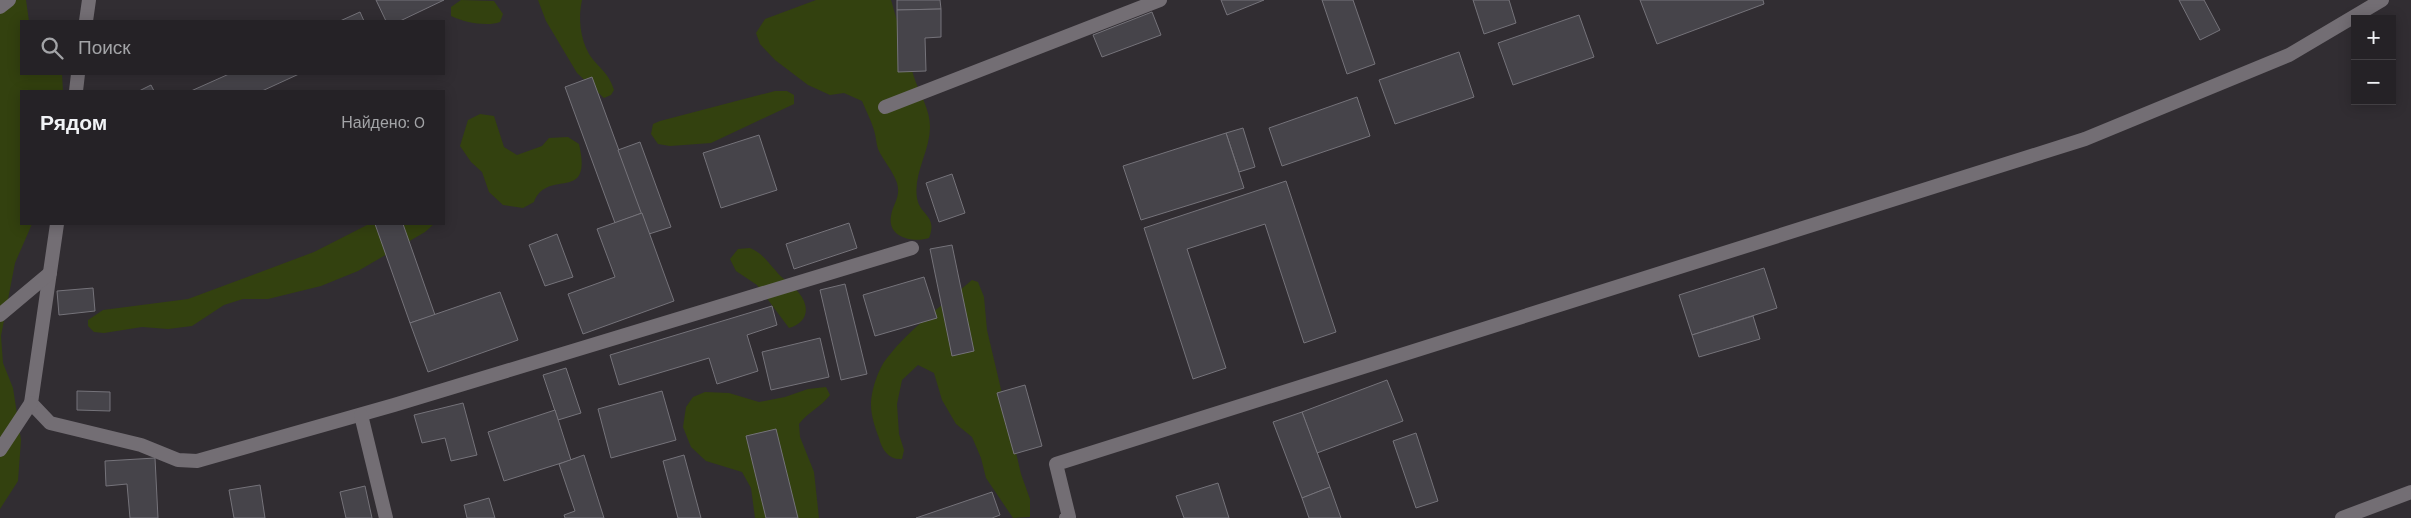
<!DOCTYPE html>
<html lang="ru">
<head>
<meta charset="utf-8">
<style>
  :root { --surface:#252226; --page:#2d2a2e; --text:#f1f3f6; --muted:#a3a4a7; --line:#423f43 }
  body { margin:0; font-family:"DM Sans",sans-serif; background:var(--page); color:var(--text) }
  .controls { position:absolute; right:15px; top:15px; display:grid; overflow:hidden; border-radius:0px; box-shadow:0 2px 12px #0003 }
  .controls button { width:45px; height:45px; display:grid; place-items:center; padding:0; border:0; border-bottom:1px solid var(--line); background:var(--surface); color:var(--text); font:25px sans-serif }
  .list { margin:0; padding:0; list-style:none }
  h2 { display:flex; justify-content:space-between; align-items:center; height:65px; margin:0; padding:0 20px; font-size:21px }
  h2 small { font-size:16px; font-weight:400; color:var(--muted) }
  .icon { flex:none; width:28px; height:28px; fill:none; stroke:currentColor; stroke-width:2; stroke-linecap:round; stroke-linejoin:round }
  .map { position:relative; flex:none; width:2411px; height:518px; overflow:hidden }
  .search { position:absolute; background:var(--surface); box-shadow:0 2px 12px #0003; left:20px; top:20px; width:425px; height:55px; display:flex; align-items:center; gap:12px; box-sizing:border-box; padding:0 18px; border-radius:0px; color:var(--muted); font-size:19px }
  .panel { position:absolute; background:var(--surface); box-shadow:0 2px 12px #0003; left:20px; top:90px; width:425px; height:135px; border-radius:0px }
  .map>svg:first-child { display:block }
</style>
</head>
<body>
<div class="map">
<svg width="2411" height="518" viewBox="0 0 2411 518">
  <rect width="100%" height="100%" fill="#312d32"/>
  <g fill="#33410f">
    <polygon points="0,0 26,0 29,21 21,21 21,74 62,74 63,91 21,91 21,224 32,224 15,263 1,336 3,363 13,388 21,440 18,481 0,509"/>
    <path d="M461,0l33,1 9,13 -3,8c-13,5 -37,0 -49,-6v-9z"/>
    <path d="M538,0h44c-4,17 -2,38 7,54 9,14 19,17 25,36l-3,5 -7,3 -27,-25 -31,-52z"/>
    <path d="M816,0h75c8,27 15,54 24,80 6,16 15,30 15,47 0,24 -17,47 -13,71 3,18 21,17 12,40 -15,5 -42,0 -38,-22 2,-13 10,-18 6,-33 -4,-12 -14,-23 -19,-34 -2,-6 -2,-13 -4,-19 -3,-10 -8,-19 -12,-29l-18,-8 -14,2 -22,-10 -33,-25 -15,-16 -4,-11 9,-14z"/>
    <polygon points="775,91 787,91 794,95 794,104 711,143 670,146 658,144 651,134 653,124 660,121"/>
    <path d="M480,114l14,2 10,31 13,8 25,-9 7,-8 19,-1 11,7c14,61 -31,23 -45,58l-11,6 -20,-3 -14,-13 -7,-20 -11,-10 -11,-16 8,-26z"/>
    <polygon points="369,224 434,224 425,232 358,271 321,286 268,299 243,299 224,305 192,326 168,329 142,327 104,333 94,332 88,326 88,320 103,310 188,299 314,252"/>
    <path d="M750,248c13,6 17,13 26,23 6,8 17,14 23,22 12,15 8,30 -10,35l-32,-43 -21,-14 -6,-12 8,-10z"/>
    <path d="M972,280l6,2 6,15 3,33 34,144 9,25v18l-17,1 -27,-40 -5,-20 -9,-21 -16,-13 -14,-24 -8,-27 -16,-8 -16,15 -5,24 2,30 5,16 -2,9c-13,1 -20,-9 -23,-21 -4,-10 -8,-23 -8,-33 0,-14 7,-36 16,-47 23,-30 56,-53 85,-78z"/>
    <path d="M826,387l4,8c-9,12 -22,17 -31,29l1,13 14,35 5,46h-64l-4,-30 -9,-16 -36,-11 -15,-14 -8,-20 3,-20 7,-10 12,-5 24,1 30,9 26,-5 23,-8z"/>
  </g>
  <g fill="#46444a" stroke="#75737a">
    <polygon points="376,0 444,0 400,21 386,21"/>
    <polygon points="897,0 940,0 941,9 897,10"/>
    <polygon points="1221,0 1264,0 1227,15"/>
    <polygon points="1322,0 1353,0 1375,64 1347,74"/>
    <polygon points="1473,0 1509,0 1516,23 1484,34"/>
    <polygon points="1640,0 1763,0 1764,4 1657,44"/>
    <polygon points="2179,0 2204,0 2220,30 2200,40"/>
    <polygon points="941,9 941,37 925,38 926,71 898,72 897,10"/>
    <polygon points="360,12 364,21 340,21"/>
    <polygon points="1152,12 1161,35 1102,57 1093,35"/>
    <polygon points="1579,15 1594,57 1513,85 1498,43"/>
    <polygon points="1459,52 1474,97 1395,124 1379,80"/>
    <polygon points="229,74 299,74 262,91 191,91"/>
    <polygon points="592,77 642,213 615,223 565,87"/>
    <polygon points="151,85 154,91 139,91"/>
    <polygon points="1357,97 1370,136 1282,166 1269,128"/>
    <polygon points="1243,128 1255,167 1239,172 1226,133"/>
    <polygon points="1226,133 1244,188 1141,220 1123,166"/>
    <polygon points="759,135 777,190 721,208 703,153"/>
    <polygon points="640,142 671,227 649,234 618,150"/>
    <polygon points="952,174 965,213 939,222 926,183"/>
    <polygon points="1286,181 1336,332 1304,343 1265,224 1187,249 1226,368 1193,379 1144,228"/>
    <polygon points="642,213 674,301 583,334 568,294 615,277 597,229"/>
    <polygon points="849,223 857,248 794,269 786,244"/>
    <polygon points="375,224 403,224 435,315 410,323"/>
    <polygon points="557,234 573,277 545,286 529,245"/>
    <polygon points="952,245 974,351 952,356 930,249"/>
    <polygon points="1764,268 1777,308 1692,335 1679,295"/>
    <polygon points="924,277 937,318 875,336 863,295"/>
    <polygon points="845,284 867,374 841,380 820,290"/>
    <polygon points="93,288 95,311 59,315 57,291"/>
    <polygon points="500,292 518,340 428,372 410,323"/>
    <polygon points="772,306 777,325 747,335 758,371 717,384 709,358 619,385 610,355"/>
    <polygon points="1753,316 1760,339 1699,357 1692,335"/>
    <polygon points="820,338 829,377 771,390 762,352"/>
    <polygon points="566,368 581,413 558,420 543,375"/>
    <polygon points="1387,380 1403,421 1317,453 1302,412"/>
    <polygon points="1025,385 1042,446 1014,454 997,393"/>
    <polygon points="77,391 110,392 110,411 77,410"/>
    <polygon points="662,391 676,440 611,458 598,409"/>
    <polygon points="463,403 477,455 451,461 445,438 422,443 414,415"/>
    <polygon points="555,410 571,460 504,481 488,432"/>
    <polygon points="1302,412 1330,487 1302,498 1273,422"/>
    <polygon points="776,429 798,518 766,518 746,436"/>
    <polygon points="1416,433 1438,501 1416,508 1393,441"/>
    <polygon points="584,455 604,518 565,518 564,515 575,511 559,464"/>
    <polygon points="684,455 701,518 678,518 663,461"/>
    <polygon points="155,458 158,518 130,518 127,484 106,486 105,461"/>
    <polygon points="1218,483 1229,518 1184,518 1176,496"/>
    <polygon points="260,485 265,518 234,518 229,490"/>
    <polygon points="365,486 372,518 346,518 340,492"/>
    <polygon points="1330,487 1341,518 1309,518 1302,498"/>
    <polygon points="992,492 1000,515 992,518 916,518"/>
    <polygon points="489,498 495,518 467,518 464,505"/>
  </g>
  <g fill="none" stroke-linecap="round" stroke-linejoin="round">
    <g stroke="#736e74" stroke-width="14">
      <polyline points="0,7 9,0"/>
      <polyline points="86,21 89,0"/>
      <polyline points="76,91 78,74"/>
      <polyline points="885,107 1160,0"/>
      <polyline points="57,224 31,403 50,423 141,445 178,460 197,461 394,405 912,248"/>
      <polyline points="0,315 50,273"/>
      <polyline points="361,415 386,518"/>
      <polyline points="0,450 31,403"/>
      <polyline points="1066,518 1069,517 1056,464 2085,139 2289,55 2382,0"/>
      <polyline points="2342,518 2411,492"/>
    </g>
  </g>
</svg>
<div class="controls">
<button>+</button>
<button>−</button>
</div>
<div class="search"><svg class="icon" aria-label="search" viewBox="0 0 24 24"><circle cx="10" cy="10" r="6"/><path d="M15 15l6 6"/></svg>Поиск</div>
<section class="panel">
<h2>Рядом<small>Найдено: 0</small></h2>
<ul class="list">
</ul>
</section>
</div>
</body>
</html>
